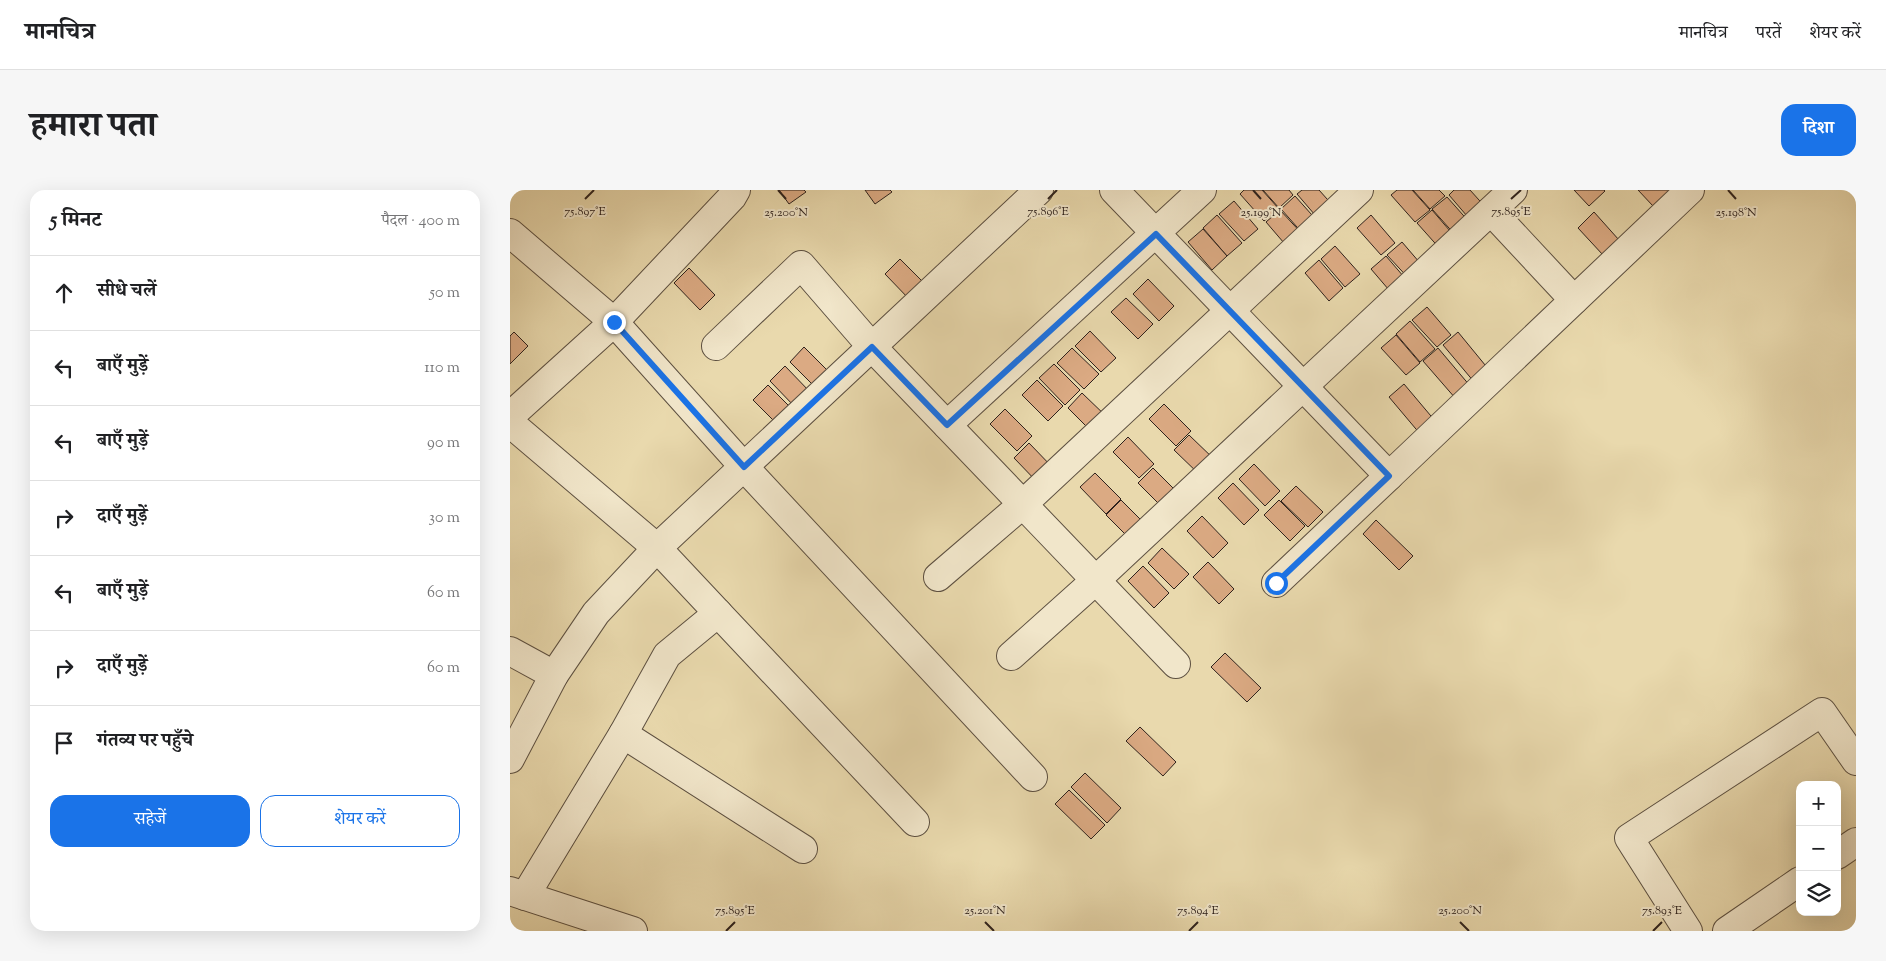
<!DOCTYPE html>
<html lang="hi">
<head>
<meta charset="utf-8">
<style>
  :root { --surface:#fff; --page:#f6f6f6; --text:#202124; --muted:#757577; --line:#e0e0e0; --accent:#1a73e8 }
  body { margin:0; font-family:"Sorts Mill Goudy","Noto Serif Devanagari",serif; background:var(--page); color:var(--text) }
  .controls { position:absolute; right:15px; bottom:15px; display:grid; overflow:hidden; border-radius:10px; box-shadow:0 5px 20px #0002 }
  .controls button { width:45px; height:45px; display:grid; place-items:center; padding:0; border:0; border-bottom:1px solid var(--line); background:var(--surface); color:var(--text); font:25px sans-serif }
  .stop { position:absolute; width:15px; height:15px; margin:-11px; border:4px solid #1a73e8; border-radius:50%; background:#fff }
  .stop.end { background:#1a73e8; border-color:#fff; box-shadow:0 1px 5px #0008 }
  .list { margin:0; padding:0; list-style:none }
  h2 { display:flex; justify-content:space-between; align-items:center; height:65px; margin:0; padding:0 20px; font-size:21px }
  h2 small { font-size:16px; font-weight:400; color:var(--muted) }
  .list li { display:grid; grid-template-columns:32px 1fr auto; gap:15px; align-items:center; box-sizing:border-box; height:75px; padding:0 20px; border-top:1px solid var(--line) }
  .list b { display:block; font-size:19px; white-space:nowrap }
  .list em { font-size:16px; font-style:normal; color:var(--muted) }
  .actions { display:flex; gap:10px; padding:15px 20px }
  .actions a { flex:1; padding:11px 0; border:1px solid var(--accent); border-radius:15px; text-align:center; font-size:18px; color:var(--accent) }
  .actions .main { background:var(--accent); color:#fff }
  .icon { flex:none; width:28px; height:28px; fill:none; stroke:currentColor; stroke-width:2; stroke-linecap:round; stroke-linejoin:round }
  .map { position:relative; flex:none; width:1346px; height:741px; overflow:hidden; border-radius:15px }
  header { display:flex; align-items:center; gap:30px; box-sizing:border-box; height:70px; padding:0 25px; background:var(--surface); border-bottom:1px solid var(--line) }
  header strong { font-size:24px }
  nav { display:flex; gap:28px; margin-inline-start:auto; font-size:18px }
  .intro { display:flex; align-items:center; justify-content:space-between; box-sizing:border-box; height:120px; padding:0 30px }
  h1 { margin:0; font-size:35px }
  .button { padding:12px 22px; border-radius:15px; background:var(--accent); color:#fff; font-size:18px; font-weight:700 }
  main { display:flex; gap:30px; padding:0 30px }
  aside { flex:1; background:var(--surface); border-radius:15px; box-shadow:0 5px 20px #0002 }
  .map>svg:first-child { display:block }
</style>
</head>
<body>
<header>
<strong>मानचित्र</strong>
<nav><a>मानचित्र</a><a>परतें</a><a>शेयर करें</a></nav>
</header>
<div class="intro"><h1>हमारा पता</h1><a class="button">दिशा</a></div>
<main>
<aside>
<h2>5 मिनट<small>पैदल · 400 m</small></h2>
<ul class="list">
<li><svg class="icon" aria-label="ahead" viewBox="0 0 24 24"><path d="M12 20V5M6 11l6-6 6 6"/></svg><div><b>सीधे चलें</b></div><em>50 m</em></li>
<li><svg class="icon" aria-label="left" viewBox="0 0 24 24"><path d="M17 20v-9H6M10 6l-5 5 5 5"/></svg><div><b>बाएँ मुड़ें</b></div><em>110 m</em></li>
<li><svg class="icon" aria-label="left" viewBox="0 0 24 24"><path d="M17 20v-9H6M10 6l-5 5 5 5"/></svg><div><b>बाएँ मुड़ें</b></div><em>90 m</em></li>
<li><svg class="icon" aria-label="right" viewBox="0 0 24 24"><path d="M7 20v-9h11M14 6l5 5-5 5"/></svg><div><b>दाएँ मुड़ें</b></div><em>30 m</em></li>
<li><svg class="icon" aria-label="left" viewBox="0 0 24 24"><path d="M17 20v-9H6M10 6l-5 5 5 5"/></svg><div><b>बाएँ मुड़ें</b></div><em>60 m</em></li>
<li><svg class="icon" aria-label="right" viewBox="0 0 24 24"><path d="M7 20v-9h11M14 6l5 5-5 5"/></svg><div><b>दाएँ मुड़ें</b></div><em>60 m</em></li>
<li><svg class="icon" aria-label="arrive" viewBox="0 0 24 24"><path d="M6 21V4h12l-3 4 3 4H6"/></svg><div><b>गंतव्य पर पहुँचे</b></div></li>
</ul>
<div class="actions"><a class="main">सहेजें</a><a>शेयर करें</a></div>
</aside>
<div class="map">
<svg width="1346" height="741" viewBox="0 0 1346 741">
  <rect width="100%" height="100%" fill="#e9d9ad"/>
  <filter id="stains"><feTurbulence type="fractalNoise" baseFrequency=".004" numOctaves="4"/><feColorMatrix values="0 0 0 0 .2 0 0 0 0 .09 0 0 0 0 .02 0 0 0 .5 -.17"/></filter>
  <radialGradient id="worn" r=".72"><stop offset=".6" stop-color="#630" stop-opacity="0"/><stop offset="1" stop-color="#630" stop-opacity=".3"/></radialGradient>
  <g fill="#dbaa83" stroke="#2e221d">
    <polygon points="269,0 294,0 296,2 279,14"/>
    <polygon points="355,0 380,0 382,2 365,14"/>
    <polygon points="734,0 752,0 769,19 754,31 730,4"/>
    <polygon points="753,0 779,0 783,5 769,18"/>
    <polygon points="792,0 809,0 826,19 811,32 787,4"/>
    <polygon points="887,0 902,0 920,20 905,32 881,5"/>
    <polygon points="903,0 929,0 935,6 920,19"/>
    <polygon points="944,0 960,0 978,20 963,33 939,5"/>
    <polygon points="1064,0 1094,0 1095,1 1079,16"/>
    <polygon points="1128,0 1158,0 1159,1 1143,16"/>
    <polygon points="785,6 810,34 795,46 771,19"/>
    <polygon points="937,7 961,34 947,47 922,19"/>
    <polygon points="724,11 748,39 734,51 709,24"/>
    <polygon points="770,20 795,47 780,60 756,32"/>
    <polygon points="922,20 946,48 932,61 907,33"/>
    <polygon points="1084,22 1109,50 1093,65 1068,38"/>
    <polygon points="707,25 732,53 717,66 693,38"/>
    <polygon points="861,25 885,53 871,65 847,38"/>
    <polygon points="693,39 717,66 702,80 678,52"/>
    <polygon points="892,52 916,80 902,92 877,65"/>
    <polygon points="825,56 850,84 835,97 811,69"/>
    <polygon points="876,66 900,94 885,107 861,79"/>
    <polygon points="390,69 416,95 401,111 375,84"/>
    <polygon points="809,70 833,98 819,111 795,83"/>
    <polygon points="179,78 205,105 190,120 164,93"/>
    <polygon points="638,89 664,116 649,131 623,104"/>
    <polygon points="616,108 643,134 628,149 601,122"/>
    <polygon points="917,117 941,145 927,157 902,130"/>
    <polygon points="900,131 925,159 910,172 886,144"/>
    <polygon points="580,141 606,168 591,182 565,156"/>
    <polygon points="4,142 18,156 0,174 0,146"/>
    <polygon points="948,142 980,181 965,193 933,155"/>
    <polygon points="886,145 910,173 896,185 871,158"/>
    <polygon points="294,157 321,184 306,198 280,172"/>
    <polygon points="562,158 589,184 574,199 547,173"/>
    <polygon points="928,158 961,197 946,209 913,171"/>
    <polygon points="544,174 570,200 555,215 529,188"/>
    <polygon points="275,176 301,203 286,218 260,191"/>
    <polygon points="527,190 553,216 538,231 512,205"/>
    <polygon points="894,194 926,232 911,245 879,207"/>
    <polygon points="258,195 284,221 269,236 243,210"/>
    <polygon points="572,203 599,229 584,244 558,218"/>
    <polygon points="654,214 681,241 666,256 639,229"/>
    <polygon points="495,219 522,246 507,261 480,234"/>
    <polygon points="679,245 706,271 691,286 664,260"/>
    <polygon points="618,247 644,274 629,288 603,262"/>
    <polygon points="519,253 545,280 530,295 504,268"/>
    <polygon points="744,274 770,301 755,316 729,289"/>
    <polygon points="643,278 670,305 655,320 628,293"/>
    <polygon points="585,283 611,309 596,324 570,297"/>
    <polygon points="723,293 749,320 734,335 708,308"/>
    <polygon points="786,296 813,322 798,337 771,311"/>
    <polygon points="611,310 638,337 623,352 596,325"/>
    <polygon points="769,310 795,336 780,351 754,325"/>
    <polygon points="692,326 718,353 703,368 677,341"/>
    <polygon points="866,330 903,366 889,380 853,344"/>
    <polygon points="652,358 679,384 664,399 638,373"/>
    <polygon points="698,372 724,399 709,414 683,387"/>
    <polygon points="633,376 659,403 644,418 618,391"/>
    <polygon points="715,463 751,498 737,512 701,477"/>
    <polygon points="630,537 666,572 653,586 616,551"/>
    <polygon points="575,583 611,618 597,633 561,597"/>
    <polygon points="559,600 595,635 581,649 545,614"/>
  </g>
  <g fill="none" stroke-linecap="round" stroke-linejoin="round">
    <g stroke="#5d5041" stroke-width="30">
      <g id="minor">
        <polyline points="604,0 879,286 1180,0"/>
        <polyline points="981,21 1064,110"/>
        <polyline points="0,43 104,132 234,277 523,587"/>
        <polyline points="206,156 291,75 362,157 666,474"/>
        <polyline points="0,226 104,132 222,7 226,0"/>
        <polyline points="0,233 147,358 208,423"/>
        <polyline points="437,235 692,0"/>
        <polyline points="428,387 513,314 849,0"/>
        <polyline points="766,393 879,286"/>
        <polyline points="0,461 44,485"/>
        <polyline points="501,466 586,390 1003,0"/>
        <polyline points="113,544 293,659"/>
        <polyline points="0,569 44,485 86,423 147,358 529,0"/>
        <polyline points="1327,665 1346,652"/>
        <polyline points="0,701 123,741"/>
        <polyline points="15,706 113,544 157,465 208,423 405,632"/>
        <polyline points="1178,741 1119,648 1312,522 1346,571"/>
        <polyline points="1217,741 1290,691"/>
      </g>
    </g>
    <use href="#minor" stroke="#f1e6ca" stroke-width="28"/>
  </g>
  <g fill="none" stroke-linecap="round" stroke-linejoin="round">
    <polyline stroke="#1a73e8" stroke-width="6" points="104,132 234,277 362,157 437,235 646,44 879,286 766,393"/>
  </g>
  <path fill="none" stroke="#2e221d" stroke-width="2" d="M268,0l8,9M743,0l8,9M1218,0l8,9M75,9l9,-9M538,9l9,-9M1001,9l10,-9M475,732l9,9M950,732l9,9M216,741l9,-9M679,741l9,-9M1143,741l9,-9"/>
  <g font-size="12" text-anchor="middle" fill="#2e221d" stroke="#f1e6ca" stroke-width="4" stroke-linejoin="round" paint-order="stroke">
    <text x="75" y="25">75.897°E</text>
    <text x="538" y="25">75.896°E</text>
    <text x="1001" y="25">75.895°E</text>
    <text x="751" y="26">25.199°N</text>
    <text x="1226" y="26">25.198°N</text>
    <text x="276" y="26">25.200°N</text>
    <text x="475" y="724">25.201°N</text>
    <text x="950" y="724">25.200°N</text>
    <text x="225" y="724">75.895°E</text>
    <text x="688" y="724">75.894°E</text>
    <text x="1152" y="724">75.893°E</text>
  </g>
  <rect width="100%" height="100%" filter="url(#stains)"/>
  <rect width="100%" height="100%" fill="url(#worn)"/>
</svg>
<div class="controls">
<button>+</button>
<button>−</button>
<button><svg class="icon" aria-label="layers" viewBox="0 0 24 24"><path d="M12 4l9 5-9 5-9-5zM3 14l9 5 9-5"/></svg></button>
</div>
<div class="stop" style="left:766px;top:393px"></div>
<div class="stop end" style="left:104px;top:132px"></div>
</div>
</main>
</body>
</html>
